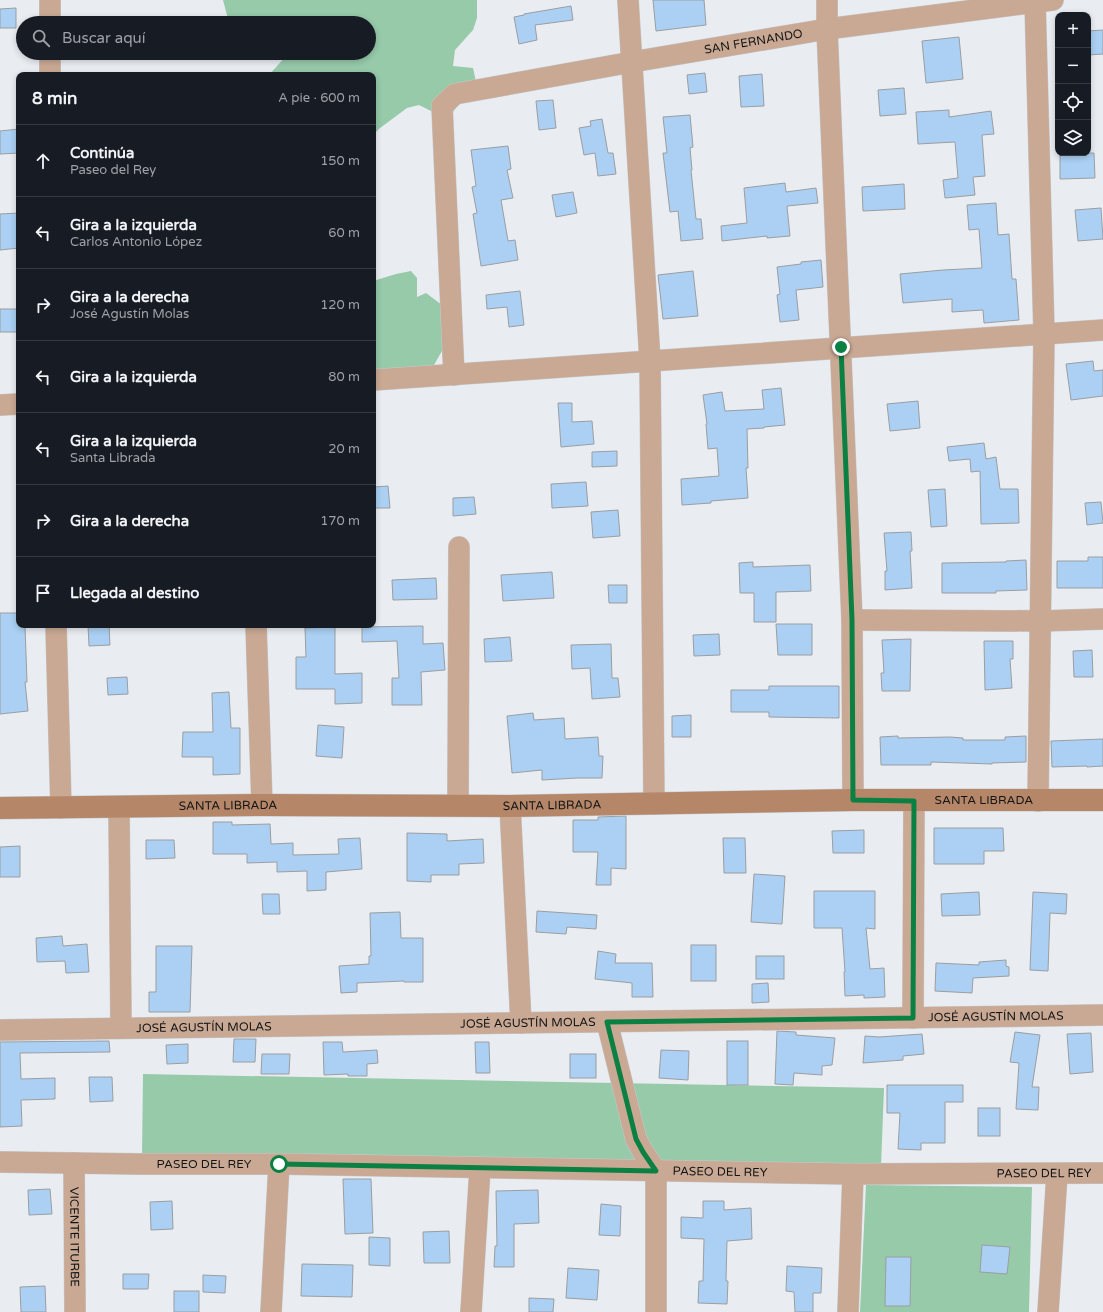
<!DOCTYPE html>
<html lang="es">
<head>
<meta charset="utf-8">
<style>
  :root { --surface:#171b24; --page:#20242c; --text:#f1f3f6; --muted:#9ea1a6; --line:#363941 }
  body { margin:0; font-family:"Varela Round",sans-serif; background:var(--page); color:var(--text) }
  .controls { position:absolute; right:12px; top:12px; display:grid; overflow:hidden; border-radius:8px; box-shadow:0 2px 6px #0003 }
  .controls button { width:36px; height:36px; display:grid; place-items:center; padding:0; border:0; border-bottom:1px solid var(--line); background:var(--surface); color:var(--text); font:20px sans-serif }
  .stop { position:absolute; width:12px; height:12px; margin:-9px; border:3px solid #0b8043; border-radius:50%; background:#fff }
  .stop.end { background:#0b8043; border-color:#fff; box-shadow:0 1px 4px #0008 }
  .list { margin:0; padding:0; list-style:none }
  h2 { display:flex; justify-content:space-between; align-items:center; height:52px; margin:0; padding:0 16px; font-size:17px }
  h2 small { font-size:13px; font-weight:400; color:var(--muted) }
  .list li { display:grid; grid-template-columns:26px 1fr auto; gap:12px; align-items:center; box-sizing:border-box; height:72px; padding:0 16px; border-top:1px solid var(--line) }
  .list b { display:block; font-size:15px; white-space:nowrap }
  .list p { margin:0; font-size:13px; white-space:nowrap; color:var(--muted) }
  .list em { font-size:13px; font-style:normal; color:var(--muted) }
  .icon { flex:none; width:22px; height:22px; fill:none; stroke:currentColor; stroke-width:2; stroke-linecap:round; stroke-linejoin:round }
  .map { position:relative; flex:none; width:1103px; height:1312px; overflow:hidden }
  .search { position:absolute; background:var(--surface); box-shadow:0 2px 6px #0003; left:16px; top:16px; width:360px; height:44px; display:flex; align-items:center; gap:10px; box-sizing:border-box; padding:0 14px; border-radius:22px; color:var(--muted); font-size:15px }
  .panel { position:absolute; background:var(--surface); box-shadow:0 2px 6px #0003; left:16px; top:72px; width:360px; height:556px; border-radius:8px }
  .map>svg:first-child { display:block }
</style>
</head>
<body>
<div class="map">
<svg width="1103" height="1312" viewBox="0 0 1103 1312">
  <rect width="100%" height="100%" fill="#e9edf2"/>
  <g fill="#96caa9">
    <polygon points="223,0 477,0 477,18 473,30 455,50 453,66 473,68 476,82 453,112 437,114 419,105 407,108 380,128 373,135 373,75 269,75 286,56 285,53 369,53 369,23 229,23"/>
    <polygon points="411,271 417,278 417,297 426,293 454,314 447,342 434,365 407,374 373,375 373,281 396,274"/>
    <polygon points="143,1074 884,1088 881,1166 142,1156"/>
    <polygon points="866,1185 1032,1187 1029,1312 860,1312"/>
  </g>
  <g fill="#abd0f3" stroke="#9a9ea2">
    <polygon points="653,0 704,0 706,25 656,31"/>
    <polygon points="571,6 573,20 535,25 537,40 519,44 514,17 524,15 524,14"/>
    <polygon points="16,8 16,28 0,28 0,9"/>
    <polygon points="1103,30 1103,54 1088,55 1088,31"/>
    <polygon points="959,37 963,79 926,83 922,41"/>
    <polygon points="705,73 707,92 689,94 687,75"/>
    <polygon points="762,74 764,106 741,107 739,76"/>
    <polygon points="904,88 906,114 880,116 878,90"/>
    <polygon points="553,100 556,128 539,130 536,101"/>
    <polygon points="949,110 949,117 991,111 994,134 982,135 985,176 973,177 975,195 945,198 943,180 958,178 955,142 918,144 916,112"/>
    <polygon points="690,115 693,147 690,148 692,170 691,170 696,219 701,219 703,239 681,241 678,211 670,212 663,153 667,153 663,117"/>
    <polygon points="602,119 608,153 613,153 616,174 598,176 595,153 584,155 579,128 591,126 590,121"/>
    <polygon points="19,129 19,153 0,154 0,131"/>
    <polygon points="508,146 511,169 507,170 513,198 501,200 508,241 515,240 518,260 481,266 473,214 477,213 472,187 476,186 471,150"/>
    <polygon points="1060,153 1094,153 1095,178 1060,179"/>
    <polygon points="785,183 786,192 816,188 818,203 787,206 790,236 767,238 767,236 722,241 721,226 747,223 744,188"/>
    <polygon points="904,184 905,209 863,211 862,187"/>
    <polygon points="573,192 577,213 556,217 552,195"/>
    <polygon points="996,203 998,235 1009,234 1012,279 1016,279 1019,320 984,323 983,310 952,312 952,299 903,303 900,274 943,270 982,268 979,229 969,230 967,205"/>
    <polygon points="1101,208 1103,239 1078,241 1075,210"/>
    <polygon points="19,213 19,248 0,250 0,214"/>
    <polygon points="821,260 823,287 796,290 799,320 780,322 777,295 780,294 777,267 801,264 801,262"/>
    <polygon points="693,271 698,316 663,319 658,275"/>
    <polygon points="520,291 524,325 509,327 507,307 487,309 486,295"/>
    <rect x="0" y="309" width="19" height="23"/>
    <polygon points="1093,361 1094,371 1103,370 1103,396 1071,400 1066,364"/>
    <polygon points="781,388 785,425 764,427 764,428 747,429 748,468 746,468 748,498 711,501 711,503 682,505 681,479 719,476 717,448 708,449 706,424 707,424 703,395 722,392 725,411 764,409 762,390"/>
    <polygon points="918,401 920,428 890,431 887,404"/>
    <polygon points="558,403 572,403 572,422 592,421 594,444 561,447"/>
    <polygon points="984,443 986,459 996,457 1000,489 1018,489 1019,523 981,524 980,471 971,472 970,459 949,461 947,447"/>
    <polygon points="617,451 617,466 592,467 592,452"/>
    <polygon points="586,482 588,506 552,508 551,484"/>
    <polygon points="388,486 390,508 375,508 374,487"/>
    <polygon points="945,489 947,526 931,527 928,490"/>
    <polygon points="474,497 476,514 453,516 453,498"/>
    <polygon points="1101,502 1103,523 1087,525 1085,503"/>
    <polygon points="618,510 620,536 593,538 591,512"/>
    <polygon points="911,532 912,551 910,551 912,588 885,590 885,571 887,571 884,533"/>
    <polygon points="1088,557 1103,557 1103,588 1057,588 1057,561 1088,561"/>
    <polygon points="1026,560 1027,590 996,591 996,593 942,593 942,563 1006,562 1006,561"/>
    <polygon points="753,562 753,567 810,565 811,591 776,592 776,622 754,622 754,593 740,593 739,563"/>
    <polygon points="552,572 554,598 503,601 501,575"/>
    <polygon points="436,578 437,599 393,600 392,580"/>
    <polygon points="608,585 627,585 627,603 609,603"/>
    <polygon points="0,613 19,613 19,626 25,626 27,682 25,682 28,711 0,714"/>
    <polygon points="776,624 812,624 812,655 778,655"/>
    <polygon points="88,625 109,625 110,645 89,646"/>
    <polygon points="423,626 423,644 443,643 445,670 421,672 422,705 392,705 392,678 399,678 397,641 362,642 362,627"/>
    <polygon points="335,627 335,674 362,673 362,703 335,704 335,689 296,689 296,657 306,657 305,628"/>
    <polygon points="719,634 720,655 694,656 693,635"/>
    <polygon points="510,637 512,661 485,662 484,639"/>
    <polygon points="911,639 910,691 882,691 881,673 884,673 882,640"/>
    <polygon points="984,641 1013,641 1013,659 1010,659 1012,688 985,690"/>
    <polygon points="611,644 612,678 618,678 620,697 592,699 590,668 572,669 571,645"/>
    <polygon points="1092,650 1093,677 1074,677 1073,651"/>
    <polygon points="127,677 128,694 108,695 107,678"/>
    <polygon points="769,686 839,686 839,718 769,717 769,712 731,712 731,690 769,690"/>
    <polygon points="229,692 231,728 240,728 240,774 213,775 213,757 182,757 183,732 213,732 212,693"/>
    <polygon points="533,713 534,720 564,718 565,739 598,737 599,756 603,756 602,778 577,778 542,780 542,770 512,773 507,716"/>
    <polygon points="691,715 691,737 672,737 672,716"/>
    <polygon points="318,725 344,727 342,758 316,756"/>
    <polygon points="898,736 898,738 950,737 963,738 963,740 1005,740 1005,737 1026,736 1026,762 992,763 992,764 931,762 931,765 881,765 880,737"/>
    <polygon points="1103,739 1103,766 1087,767 1087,766 1052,767 1051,741"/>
    <polygon points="626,816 626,869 611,868 611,885 596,885 598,852 573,852 573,820 598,820 598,817"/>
    <polygon points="213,822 232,822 232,825 270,824 271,844 293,843 293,855 339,854 338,839 360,838 362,869 326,872 326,890 307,891 307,871 277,872 277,862 247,863 247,854 213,854"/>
    <polygon points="934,828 1003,828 1004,851 984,851 984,864 934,864"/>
    <polygon points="864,830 864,853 833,853 832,831"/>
    <polygon points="407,833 447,834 447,841 483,839 484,863 459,864 459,875 431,875 431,882 407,881"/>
    <polygon points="723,838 745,838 746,873 724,873"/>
    <polygon points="146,840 174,840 175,858 146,859"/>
    <polygon points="20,846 20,877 0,877 0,847"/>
    <polygon points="754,874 785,876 782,924 751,922"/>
    <polygon points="814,891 875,891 875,929 866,928 870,969 884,968 885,997 864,998 864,995 845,996 844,972 845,972 842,928 814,928"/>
    <polygon points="979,892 980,915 942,916 941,894"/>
    <polygon points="1033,892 1067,894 1066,914 1050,913 1048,971 1030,970"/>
    <polygon points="262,894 279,894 280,914 263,914"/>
    <polygon points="537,911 597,915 596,929 567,927 566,934 536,932"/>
    <polygon points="400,912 401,938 423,938 423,982 404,982 404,981 357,983 357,992 341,993 339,966 369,964 369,956 371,956 370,913"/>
    <polygon points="62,936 63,946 87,944 89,972 66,973 65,961 37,962 36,938"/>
    <rect x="691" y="945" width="25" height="36"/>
    <polygon points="156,946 192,946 190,1012 149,1012 149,992 156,992"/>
    <polygon points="598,951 616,954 615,963 652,963 653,997 632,997 632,983 595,979"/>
    <rect x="756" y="956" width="28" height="23"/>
    <polygon points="1006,960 1006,966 1009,967 1009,976 973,978 972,993 935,991 936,963 979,965 979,962"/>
    <polygon points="768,983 769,1002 752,1003 752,984"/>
    <polygon points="777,1031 796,1032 796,1035 835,1038 832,1065 822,1066 822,1075 794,1073 793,1085 775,1084"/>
    <polygon points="1015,1032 1040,1035 1032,1087 1039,1087 1038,1110 1016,1109 1019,1063 1010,1062"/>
    <polygon points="1091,1033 1093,1072 1070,1074 1067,1034"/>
    <polygon points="922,1034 924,1054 903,1056 903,1060 863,1063 865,1036 879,1037"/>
    <polygon points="234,1039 256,1039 255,1062 233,1062"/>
    <polygon points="109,1041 110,1052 20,1053 21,1079 55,1078 55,1099 21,1100 22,1126 0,1127 0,1042"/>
    <rect x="727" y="1041" width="21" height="44"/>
    <polygon points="323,1042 342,1042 343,1052 377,1050 378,1063 367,1064 367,1076 348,1076 348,1074 324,1075"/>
    <polygon points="475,1042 489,1042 490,1073 476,1073"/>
    <polygon points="188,1044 188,1063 167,1064 166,1045"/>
    <polygon points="661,1050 689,1051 688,1080 659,1078"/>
    <polygon points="262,1054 290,1054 289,1074 261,1074"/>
    <rect x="570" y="1054" width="26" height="24"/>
    <polygon points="89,1077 112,1077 113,1101 90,1102"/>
    <polygon points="887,1085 963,1085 963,1102 945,1102 945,1143 921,1143 921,1150 898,1149 900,1113 887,1113"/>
    <rect x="978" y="1108" width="22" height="28"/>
    <polygon points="343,1179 371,1179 373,1233 345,1234"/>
    <polygon points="50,1189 52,1214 29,1215 28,1190"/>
    <polygon points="538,1190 539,1223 514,1224 514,1267 494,1267 495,1246 497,1246 496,1191"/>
    <polygon points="172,1201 173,1229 151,1230 150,1202"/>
    <polygon points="703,1201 724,1201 724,1210 751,1208 752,1239 727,1241 726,1281 728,1281 727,1304 698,1303 699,1281 703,1281 704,1239 681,1238 681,1217 703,1218"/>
    <polygon points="601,1204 621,1206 620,1236 599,1235"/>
    <polygon points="449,1231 450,1263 424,1263 423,1232"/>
    <polygon points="369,1237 390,1238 390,1266 369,1265"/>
    <polygon points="982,1245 1010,1247 1007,1274 980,1272"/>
    <polygon points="886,1257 911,1257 910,1306 885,1306"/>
    <polygon points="302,1264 353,1265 352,1297 301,1296"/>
    <polygon points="787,1266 822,1268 821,1293 813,1293 813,1312 795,1312 794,1292 786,1291"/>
    <polygon points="568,1268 599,1270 597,1300 566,1298"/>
    <polygon points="123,1274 149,1274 148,1289 123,1289"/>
    <polygon points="203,1275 226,1276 225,1293 203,1292"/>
    <polygon points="45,1286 46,1312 21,1312 20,1287"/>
    <rect x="174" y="1291" width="25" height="21"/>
    <polygon points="529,1298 554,1299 553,1312 529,1312"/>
  </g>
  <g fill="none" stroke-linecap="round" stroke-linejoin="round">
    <g stroke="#c6cace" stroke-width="22">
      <g id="street">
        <polyline points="628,0 650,361 654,804"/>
        <polyline points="827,0 827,29 852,620 853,800"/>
        <polyline points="1035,0 1044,333 1038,801"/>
        <polyline points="50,23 50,0"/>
        <polyline points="50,75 50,53"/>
        <path id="s1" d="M454,375l-12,-269 13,-12 177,-32 195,-33 226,-29"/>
        <polyline points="373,380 1103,330"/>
        <polyline points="0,405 19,404"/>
        <polyline points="852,620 1041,621 1103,619"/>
        <polyline points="56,625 61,808"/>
        <polyline points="256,625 262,805"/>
        <polyline points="458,805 459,547"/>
        <polyline points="510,806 521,1023"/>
        <polyline points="119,808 121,1028"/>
        <polyline points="913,1018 914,801"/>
        <polyline points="607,1022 636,1139 643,1152 656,1171 656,1312"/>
        <path id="s2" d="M0,1030l1103,-15"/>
        <path id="s3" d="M0,1162l141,2h138l574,10 250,-1"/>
        <path id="s4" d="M74,1163l1,149"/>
        <polyline points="271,1312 279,1164"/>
        <polyline points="471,1312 480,1168"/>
        <polyline points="848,1312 853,1174"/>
        <polyline points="1048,1312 1057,1174"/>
      </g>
    </g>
    <g stroke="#c6cace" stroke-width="23">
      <g id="secondary">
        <path id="s5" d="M0,808l262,-3 248,1 343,-6h250"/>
      </g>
    </g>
    <use href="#street" stroke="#c9a994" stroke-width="21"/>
    <use href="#secondary" stroke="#b58768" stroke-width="22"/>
  </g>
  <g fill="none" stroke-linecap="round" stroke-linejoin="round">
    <polyline stroke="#0b8043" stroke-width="5" points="279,1164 656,1171 643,1152 636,1139 607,1022 913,1018 914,801 853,800 852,620 841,347"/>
  </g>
  <g text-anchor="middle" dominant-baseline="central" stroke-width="3" stroke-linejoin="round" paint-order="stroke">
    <g font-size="12" fill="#111314" stroke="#e9edf2">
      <text stroke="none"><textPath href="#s1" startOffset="590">SAN FERNANDO</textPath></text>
      <text stroke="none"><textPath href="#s5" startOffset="984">SANTA LIBRADA</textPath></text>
      <text stroke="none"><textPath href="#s5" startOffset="552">SANTA LIBRADA</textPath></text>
      <text stroke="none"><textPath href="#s5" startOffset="228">SANTA LIBRADA</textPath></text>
      <text stroke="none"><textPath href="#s2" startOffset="996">JOSÉ AGUSTÍN MOLAS</textPath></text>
      <text stroke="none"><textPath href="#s2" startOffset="528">JOSÉ AGUSTÍN MOLAS</textPath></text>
      <text stroke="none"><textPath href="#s2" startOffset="204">JOSÉ AGUSTÍN MOLAS</textPath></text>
      <text stroke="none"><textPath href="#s3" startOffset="204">PASEO DEL REY</textPath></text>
      <text stroke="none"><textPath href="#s3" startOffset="720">PASEO DEL REY</textPath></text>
      <text stroke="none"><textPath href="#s3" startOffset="1044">PASEO DEL REY</textPath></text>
      <text stroke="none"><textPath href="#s4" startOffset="74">VICENTE ITURBE</textPath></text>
    </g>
  </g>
</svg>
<div class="controls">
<button>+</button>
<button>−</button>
<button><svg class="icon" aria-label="locate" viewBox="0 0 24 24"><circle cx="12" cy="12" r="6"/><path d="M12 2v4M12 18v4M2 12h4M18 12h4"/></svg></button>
<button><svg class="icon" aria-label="layers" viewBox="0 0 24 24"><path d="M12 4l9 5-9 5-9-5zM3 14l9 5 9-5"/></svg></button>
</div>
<div class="stop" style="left:279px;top:1164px"></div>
<div class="stop end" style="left:841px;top:347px"></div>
<div class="search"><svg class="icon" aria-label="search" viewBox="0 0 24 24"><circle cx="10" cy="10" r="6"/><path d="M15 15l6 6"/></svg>Buscar aquí</div>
<section class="panel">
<h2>8 min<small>A pie · 600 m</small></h2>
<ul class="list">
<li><svg class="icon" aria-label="ahead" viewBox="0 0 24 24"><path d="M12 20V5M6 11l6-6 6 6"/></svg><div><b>Continúa</b><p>Paseo del Rey</p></div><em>150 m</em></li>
<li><svg class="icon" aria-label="left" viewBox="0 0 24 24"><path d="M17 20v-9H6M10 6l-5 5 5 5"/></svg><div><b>Gira a la izquierda</b><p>Carlos Antonio López</p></div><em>60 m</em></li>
<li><svg class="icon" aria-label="right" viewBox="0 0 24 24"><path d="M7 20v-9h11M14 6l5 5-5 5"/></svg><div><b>Gira a la derecha</b><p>José Agustín Molas</p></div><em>120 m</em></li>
<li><svg class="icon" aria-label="left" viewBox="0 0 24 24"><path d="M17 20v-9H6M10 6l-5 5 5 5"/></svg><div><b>Gira a la izquierda</b></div><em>80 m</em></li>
<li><svg class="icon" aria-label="left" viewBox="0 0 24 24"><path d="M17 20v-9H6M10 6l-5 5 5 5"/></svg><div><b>Gira a la izquierda</b><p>Santa Librada</p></div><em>20 m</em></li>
<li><svg class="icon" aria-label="right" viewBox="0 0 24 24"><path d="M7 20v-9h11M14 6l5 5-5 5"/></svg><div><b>Gira a la derecha</b></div><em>170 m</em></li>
<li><svg class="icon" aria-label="arrive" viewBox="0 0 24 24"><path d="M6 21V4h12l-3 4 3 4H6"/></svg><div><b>Llegada al destino</b></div></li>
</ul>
</section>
</div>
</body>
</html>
